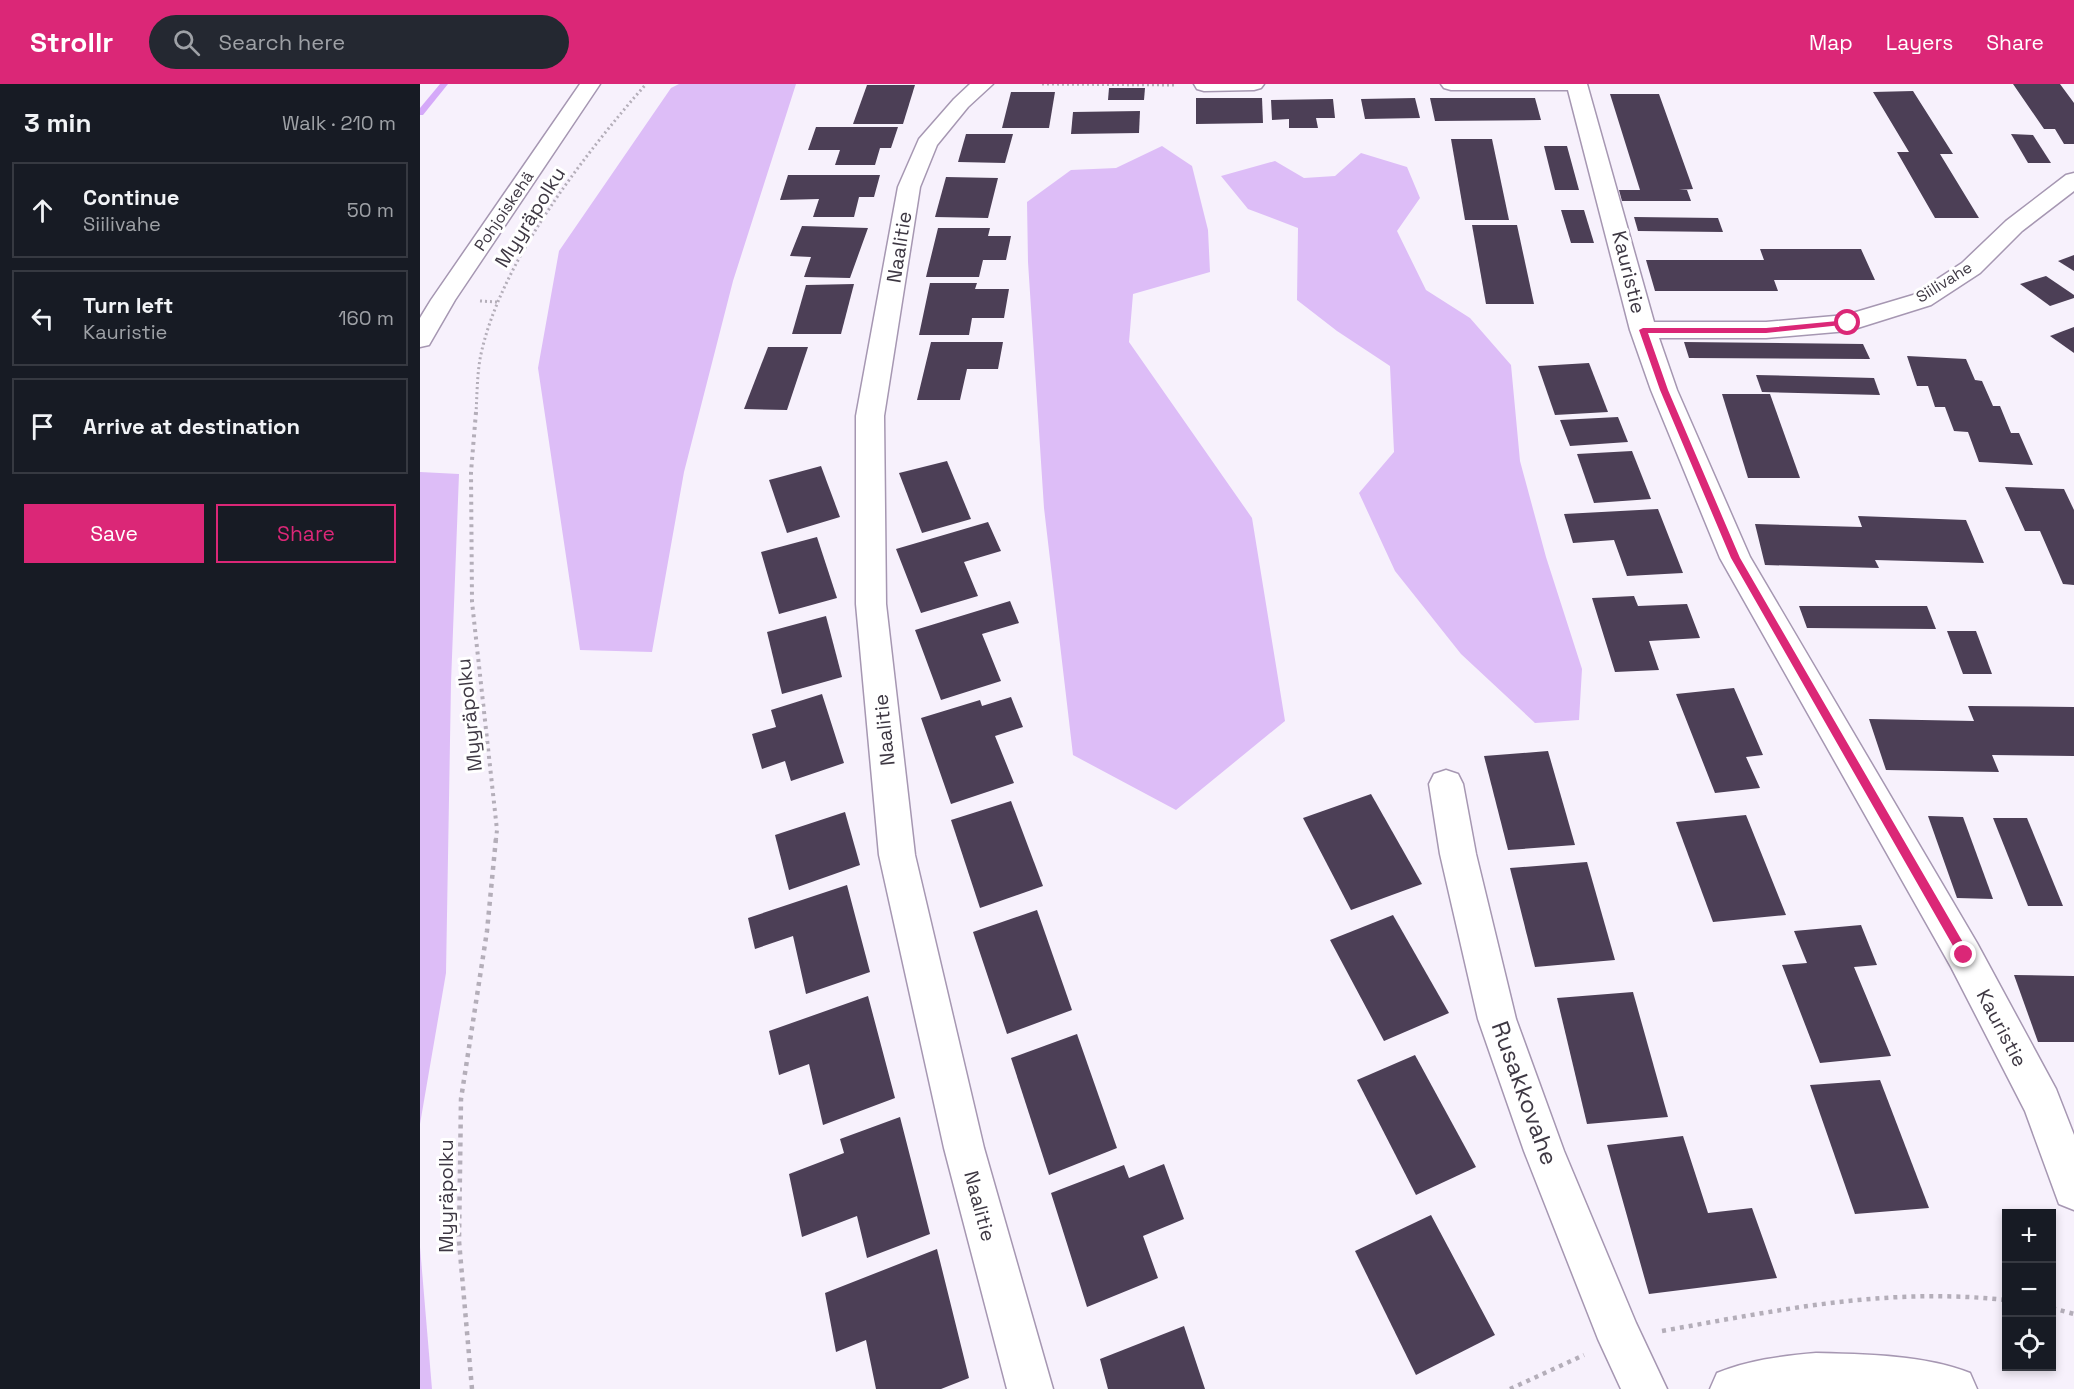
<!DOCTYPE html>
<html lang="en">
<head>
<meta charset="utf-8">
<style>
  :root { --surface:#171b24; --page:#242831; --text:#f1f3f6; --muted:#9ea1a6; --line:#363941; --accent:#db2777 }
  body { margin:0; font-family:"Space Grotesk",sans-serif; background:var(--page); color:var(--text) }
  .controls { position:absolute; right:18px; bottom:18px; display:grid; overflow:hidden; border-radius:0px; box-shadow:0 3px 9px #0003 }
  .controls button { width:54px; height:54px; display:grid; place-items:center; padding:0; border:0; border-bottom:2px solid var(--line); background:var(--surface); color:var(--text); font:30px sans-serif }
  .stop { position:absolute; width:18px; height:18px; margin:-14px; border:4px solid #db2777; border-radius:50%; background:#fff }
  .stop.end { background:#db2777; border-color:#fff; box-shadow:0 2px 6px #0008 }
  .list { margin:0; padding:0; list-style:none }
  h2 { display:flex; justify-content:space-between; align-items:center; height:78px; margin:0; padding:0 24px; font-size:26px }
  h2 small { font-size:20px; font-weight:400; color:var(--muted) }
  .list li { display:grid; grid-template-columns:39px 1fr auto; gap:18px; align-items:center; box-sizing:border-box; height:96px; margin:0 12px 12px; padding:0 12px; border:2px solid var(--line); border-radius:0px }
  .list b { display:block; font-size:22px; white-space:nowrap }
  .list p { margin:0; font-size:20px; white-space:nowrap; color:var(--muted) }
  .list em { font-size:20px; font-style:normal; color:var(--muted) }
  .actions { display:flex; gap:12px; padding:18px 24px }
  .actions a { flex:1; padding:14px 0; border:2px solid var(--accent); border-radius:0px; text-align:center; font-size:21px; color:var(--accent) }
  .actions .main { background:var(--accent); color:#fff }
  .icon { flex:none; width:33px; height:33px; fill:none; stroke:currentColor; stroke-width:2; stroke-linecap:round; stroke-linejoin:round }
  .map { position:relative; flex:none; width:1654px; height:1305px; overflow:hidden }
  header { display:flex; align-items:center; gap:36px; box-sizing:border-box; height:84px; padding:0 30px; background:var(--accent); color:#fff }
  header strong { font-size:28px }
  nav { display:flex; gap:33px; margin-inline-start:auto; font-size:21px }
  .search { width:420px; height:54px; background:var(--page); display:flex; align-items:center; gap:15px; box-sizing:border-box; padding:0 21px; border-radius:33px; color:var(--muted); font-size:22px }
  main { display:flex }
  aside { flex:1; background:var(--surface) }
  .map>svg:first-child { display:block }
</style>
</head>
<body>
<header>
<strong>Strollr</strong>
<div class="search"><svg class="icon" aria-label="search" viewBox="0 0 24 24"><circle cx="10" cy="10" r="6"/><path d="M15 15l6 6"/></svg>Search here</div>
<nav><a>Map</a><a>Layers</a><a>Share</a></nav>
</header>
<main>
<aside>
<h2>3 min<small>Walk · 210 m</small></h2>
<ul class="list">
<li><svg class="icon" aria-label="ahead" viewBox="0 0 24 24"><path d="M12 20V5M6 11l6-6 6 6"/></svg><div><b>Continue</b><p>Siilivahe</p></div><em>50 m</em></li>
<li><svg class="icon" aria-label="left" viewBox="0 0 24 24"><path d="M17 20v-9H6M10 6l-5 5 5 5"/></svg><div><b>Turn left</b><p>Kauristie</p></div><em>160 m</em></li>
<li><svg class="icon" aria-label="arrive" viewBox="0 0 24 24"><path d="M6 21V4h12l-3 4 3 4H6"/></svg><div><b>Arrive at destination</b></div></li>
</ul>
<div class="actions"><a class="main">Save</a><a>Share</a></div>
</aside>
<div class="map">
<svg width="1654" height="1305" viewBox="0 0 1654 1305">
  <rect width="100%" height="100%" fill="#f7f1fc"/>
  <g fill="#ddbdf7">
    <polygon points="259,0 376,0 313,197 264,388 232,568 160,566 118,284 139,167 251,4"/>
    <polygon points="742,62 772,82 788,146 790,188 713,210 709,258 832,434 865,637 756,726 653,671 624,424 608,178 607,118 651,86 696,84"/>
    <polygon points="941,69 987,83 1000,114 977,147 1006,206 1050,234 1091,281 1100,377 1126,473 1162,585 1159,636 1115,639 1041,570 975,487 939,409 974,368 970,282 917,247 877,216 878,144 828,125 801,92 855,77 884,94 915,92"/>
    <polygon points="0,388 39,390 31,599 26,889 0,1040"/>
    <polygon points="0,1163 12,1305 0,1305"/>
  </g>
  <g fill="none" stroke-linecap="round" stroke-linejoin="round">
    <polygon fill="#d5a9f9" fill-rule="evenodd" points="20,0 28,0 3,31 0,31 0,24"/>
  </g>
  <g fill="#4c3f56">
    <polygon points="1593,0 1640,0 1654,19 1654,60 1644,60 1635,45 1624,45"/>
    <polygon points="447,1 495,1 483,40 433,40"/>
    <polygon points="689,4 725,4 724,16 688,16"/>
    <polygon points="1493,7 1533,70 1520,70 1559,134 1515,134 1477,68 1489,68 1453,8"/>
    <polygon points="591,8 635,8 629,44 582,44"/>
    <polygon points="1190,10 1239,10 1273,105 1259,106 1267,106 1271,117 1202,117 1199,106 1220,106"/>
    <polygon points="776,14 842,14 843,39 776,40"/>
    <polygon points="995,14 1000,34 945,35 941,15"/>
    <polygon points="1010,14 1115,14 1121,36 1015,37"/>
    <polygon points="913,15 915,34 896,34 898,44 869,44 869,35 852,36 851,16"/>
    <polygon points="720,27 719,49 651,50 653,28"/>
    <polygon points="396,43 478,43 471,64 460,64 455,81 415,81 420,66 388,66"/>
    <polygon points="546,50 593,50 585,79 538,78"/>
    <polygon points="1591,50 1613,51 1631,79 1608,79"/>
    <polygon points="1031,55 1072,55 1089,136 1045,136"/>
    <polygon points="1124,62 1147,62 1159,106 1135,106"/>
    <polygon points="368,91 460,91 454,113 439,113 434,133 393,133 399,115 360,116"/>
    <polygon points="526,93 578,94 568,134 515,133"/>
    <polygon points="1141,126 1164,126 1174,159 1151,159"/>
    <polygon points="1214,133 1298,134 1303,148 1218,147"/>
    <polygon points="1052,141 1097,141 1114,220 1066,220"/>
    <polygon points="382,142 448,144 430,194 384,193 391,173 370,172"/>
    <polygon points="518,144 570,144 568,152 591,152 586,176 563,176 559,193 506,193"/>
    <polygon points="1340,165 1441,165 1455,196 1354,196 1358,207 1235,207 1226,176 1344,176"/>
    <polygon points="1654,171 1654,187 1638,177"/>
    <polygon points="1626,192 1654,211 1654,214 1630,222 1600,200"/>
    <polygon points="510,199 557,199 555,205 589,205 584,234 552,234 549,251 499,251"/>
    <polygon points="434,200 421,250 372,250 386,201"/>
    <polygon points="1654,243 1654,269 1630,252"/>
    <polygon points="511,258 583,258 578,285 547,285 540,316 497,316"/>
    <polygon points="1264,258 1443,260 1450,275 1269,274"/>
    <polygon points="348,263 388,263 367,326 324,325"/>
    <polygon points="1487,272 1546,275 1555,296 1562,297 1573,322 1580,322 1591,349 1599,349 1613,381 1559,378 1548,348 1534,347 1525,323 1515,323 1508,302 1497,302"/>
    <polygon points="1169,279 1188,328 1135,331 1118,282"/>
    <polygon points="1336,291 1454,294 1460,311 1342,308"/>
    <polygon points="1302,310 1350,310 1380,394 1328,394"/>
    <polygon points="1198,333 1208,358 1150,362 1140,336"/>
    <polygon points="1212,367 1231,415 1174,419 1157,370"/>
    <polygon points="527,377 551,435 502,449 479,389"/>
    <polygon points="401,382 420,433 367,449 349,396"/>
    <polygon points="1585,403 1644,405 1654,426 1654,501 1643,500 1620,447 1605,447"/>
    <polygon points="1238,425 1263,489 1207,492 1194,456 1153,459 1144,430"/>
    <polygon points="1438,432 1546,436 1564,479 1455,476 1459,484 1345,481 1335,440 1442,443"/>
    <polygon points="568,438 581,467 544,478 558,512 501,529 476,465"/>
    <polygon points="397,453 417,514 359,530 341,468"/>
    <polygon points="1214,512 1218,522 1267,520 1280,554 1229,557 1239,586 1195,588 1172,514"/>
    <polygon points="590,517 599,539 562,550 581,597 521,616 495,546"/>
    <polygon points="1379,522 1507,522 1516,545 1387,544"/>
    <polygon points="406,532 422,593 362,610 347,548"/>
    <polygon points="1527,547 1556,547 1572,590 1543,590"/>
    <polygon points="1314,604 1343,671 1326,673 1340,704 1295,709 1256,610"/>
    <polygon points="402,610 424,679 371,697 365,677 342,685 332,650 356,643 351,626"/>
    <polygon points="591,613 603,643 575,652 594,699 531,720 501,634 560,616 562,622"/>
    <polygon points="1548,622 1654,623 1654,672 1572,671 1579,688 1466,686 1449,635 1554,637"/>
    <polygon points="1128,667 1155,761 1088,766 1064,672"/>
    <polygon points="951,710 1002,800 931,826 883,734"/>
    <polygon points="591,717 623,802 560,824 531,736"/>
    <polygon points="425,728 440,781 369,806 355,751"/>
    <polygon points="1326,731 1366,831 1293,838 1256,738"/>
    <polygon points="1508,732 1543,733 1573,815 1537,814"/>
    <polygon points="1573,734 1607,734 1643,822 1608,822"/>
    <polygon points="1167,778 1195,876 1115,883 1090,784"/>
    <polygon points="427,801 450,888 386,910 373,852 335,865 328,834"/>
    <polygon points="617,826 652,926 587,950 553,848"/>
    <polygon points="973,831 1029,929 964,957 910,856"/>
    <polygon points="1441,841 1457,881 1434,883 1471,972 1400,979 1362,881 1387,879 1374,847"/>
    <polygon points="1594,891 1654,892 1654,958 1618,958"/>
    <polygon points="1213,908 1248,1033 1167,1040 1137,914"/>
    <polygon points="448,912 475,1014 403,1041 389,980 359,991 349,947"/>
    <polygon points="657,950 697,1064 629,1091 591,974"/>
    <polygon points="995,971 1056,1083 996,1111 937,996"/>
    <polygon points="1460,996 1509,1124 1435,1130 1390,1001"/>
    <polygon points="480,1033 510,1150 447,1174 437,1132 382,1153 369,1090 424,1069 420,1055"/>
    <polygon points="1263,1052 1288,1129 1332,1124 1357,1194 1229,1210 1187,1061"/>
    <polygon points="744,1080 764,1135 723,1152 738,1194 667,1223 631,1109 704,1081 709,1094"/>
    <polygon points="1011,1131 1075,1251 996,1291 935,1167"/>
    <polygon points="517,1165 549,1294 521,1305 456,1305 446,1256 416,1268 405,1209"/>
    <polygon points="764,1242 785,1305 688,1305 680,1275"/>
  </g>
  <g fill="none" stroke-linecap="round" stroke-linejoin="round">
    <g stroke="#a697b2" stroke-width="3">
      <g id="street">
        <polygon points="550,0 573,0 548,23 517,61 500,103 464,332 466,520 495,771 564,1064 633,1305 587,1305 524,1064 459,771 436,520 436,332 478,103 499,55 534,15"/>
        <polygon points="774,0 844,0 841,4 834,6 784,7 777,5"/>
        <polygon points="1021,0 1167,0 1234,238 1346,238 1426,231 1493,211 1542,179 1586,137 1646,91 1654,89 1654,107 1602,147 1560,189 1511,221 1428,247 1346,254 1239,254 1257,306 1330,473 1557,859 1636,1005 1654,1051 1654,1126 1639,1120 1605,1027 1531,883 1300,474 1231,306 1210,246 1148,6 1031,6 1024,4"/>
        <polygon points="1026,686 1038,690 1043,700 1056,770 1096,935 1144,1067 1216,1239 1247,1305 1201,1305 1178,1255 1104,1067 1058,935 1020,770 1009,700 1014,690"/>
      </g>
    </g>
    <g stroke="#a697b2" stroke-width="3">
      <g id="secondary">
        <polygon points="160,0 180,0 35,216 9,261 0,263 0,234 11,216"/>
        <path d="M1396,1269c48,1 109,2 154,20l7,16h-267l7,-16c32,-13 64,-17 99,-20z"/>
      </g>
    </g>
    <g stroke="#b4aeb9" stroke-width="3" stroke-dasharray="2 3" stroke-linecap="butt">
      <polyline points="622,0 756,1"/>
      <polyline points="60,217 77,218"/>
      <path d="M56,330c1,-18 1,-37 4,-55 18,-94 104,-204 166,-275"/>
    </g>
    <polyline stroke="#b4aeb9" stroke-width="4" stroke-dasharray="3 4.5" stroke-linecap="butt" points="56,328 51,388 52,518 77,746 76,755"/>
    <g stroke="#b4aeb9" stroke-width="4.5" stroke-dasharray="4 5" stroke-linecap="butt">
      <polyline points="1632,1224 1654,1230"/>
      <path d="M1242,1247c118,-21 223,-44 344,-31"/>
      <polyline points="52,1305 39,1157 41,1015 67,847 76,754"/>
      <polyline points="1090,1305 1164,1271"/>
    </g>
    <use href="#street" fill="#fff" fill-rule="evenodd"/>
    <use href="#secondary" fill="#fff" fill-rule="evenodd"/>
  </g>
  <polygon fill="#db2777" points="1428,236 1431,237 1431,240 1346,249 1228,249 1248,306 1320,474 1548,867 1548,874 1544,876 1540,874 1311,474 1240,306 1219,246 1223,244 1346,244"/>
  <g text-anchor="middle" dominant-baseline="central" stroke-width="6" stroke-linejoin="round" paint-order="stroke">
    <g font-size="16" fill="#3e3843" stroke="#fff">
      <text transform="translate(84 127) rotate(-56)">Pohjoiskehä</text>
      <text transform="translate(1524 198) rotate(-32)">Siilivahe</text>
    </g>
    <g font-size="20" fill="#3e3843" stroke="#fff">
      <text transform="translate(110 133) rotate(-58)">Myyräpolku</text>
      <text transform="translate(479 163) rotate(-81)">Naalitie</text>
      <text transform="translate(1209 188) rotate(76)">Kauristie</text>
      <text transform="translate(49 631) rotate(-96)">Myyräpolku</text>
      <text transform="translate(464 646) rotate(-96)">Naalitie</text>
      <text transform="translate(1582 944) rotate(62)">Kauristie</text>
      <text transform="translate(26 1112) rotate(-90)">Myyräpolku</text>
      <text transform="translate(560 1122) rotate(75)">Naalitie</text>
    </g>
    <g font-size="24" fill="#3e3843" stroke="#fff">
      <text transform="translate(1105 1009) rotate(70)">Rusakkovahe</text>
    </g>
  </g>
</svg>
<div class="controls">
<button>+</button>
<button>−</button>
<button><svg class="icon" aria-label="locate" viewBox="0 0 24 24"><circle cx="12" cy="12" r="6"/><path d="M12 2v4M12 18v4M2 12h4M18 12h4"/></svg></button>
</div>
<div class="stop" style="left:1428px;top:239px"></div>
<div class="stop end" style="left:1544px;top:871px"></div>
</div>
</main>
</body>
</html>
